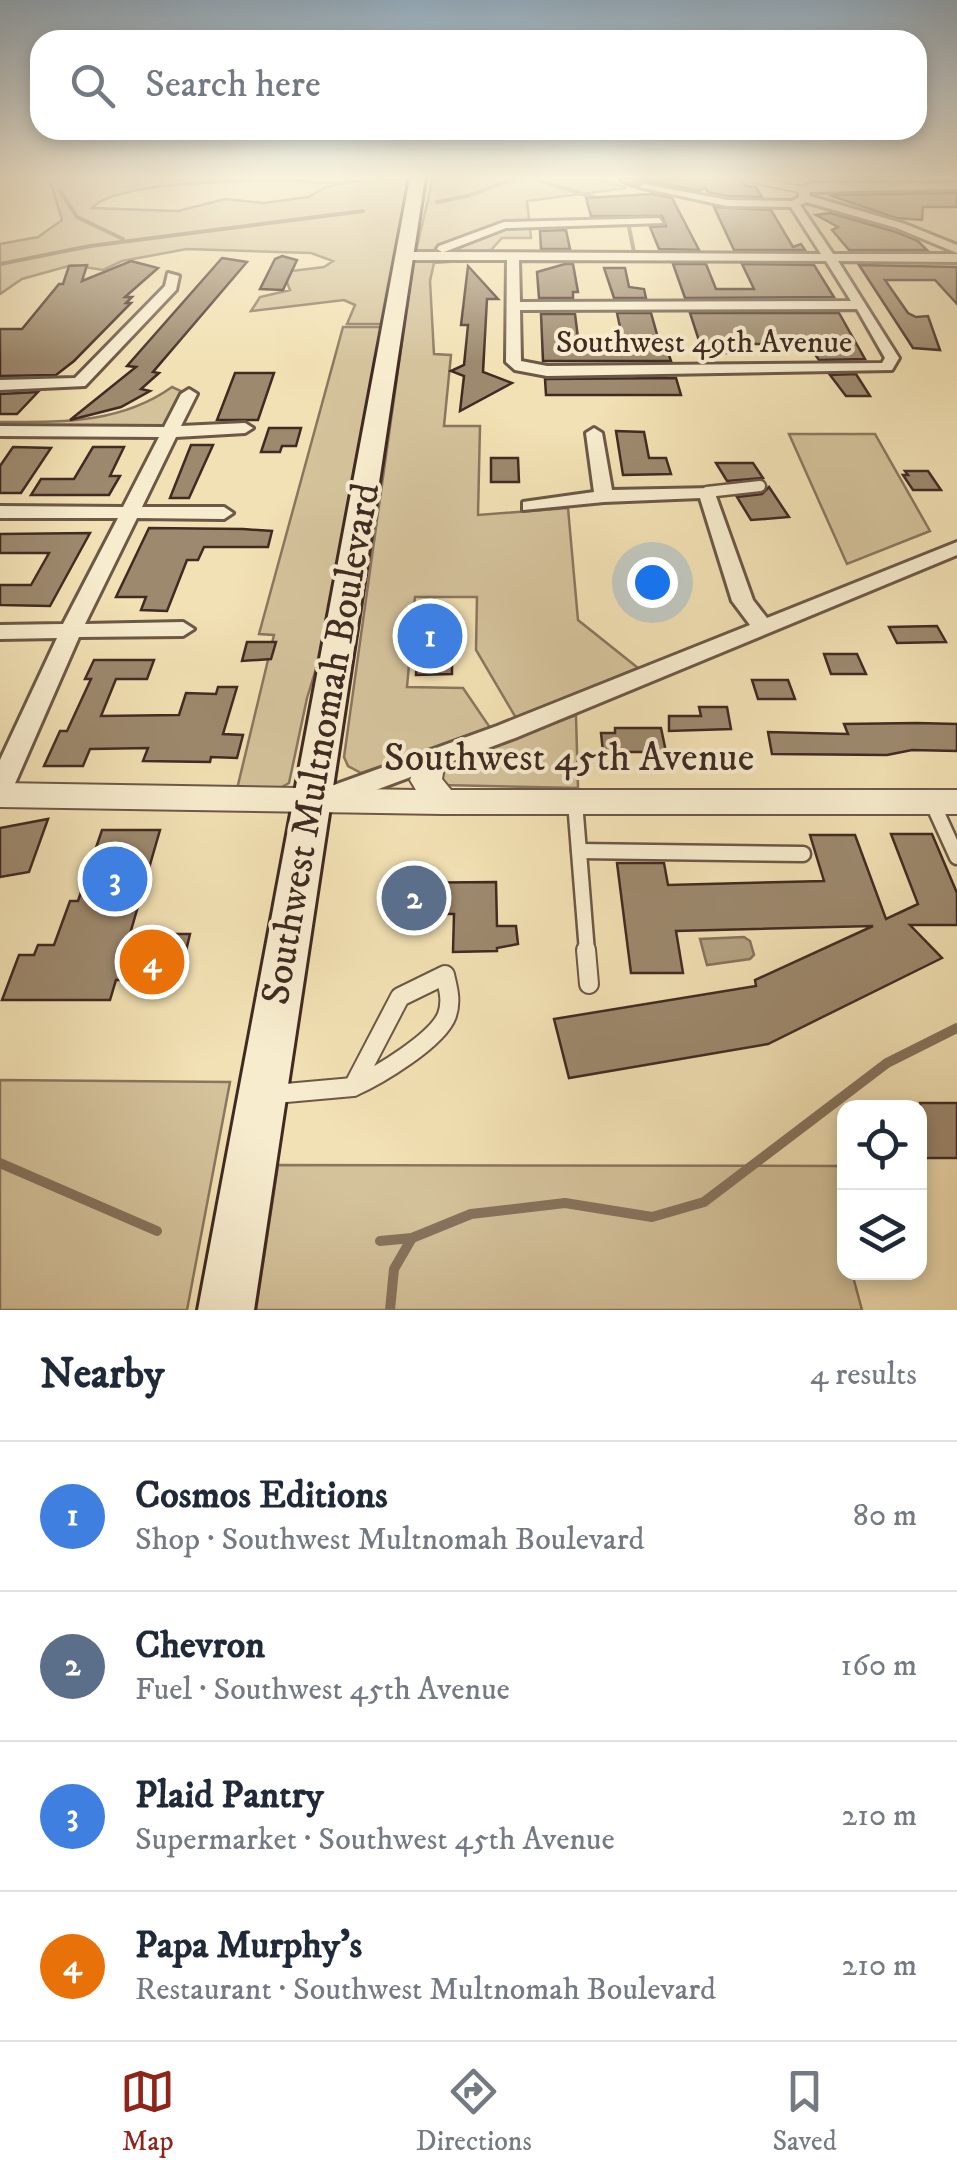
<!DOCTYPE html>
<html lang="en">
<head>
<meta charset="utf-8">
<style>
  :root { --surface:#fff; --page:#f6f6f7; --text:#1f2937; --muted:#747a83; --line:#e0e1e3; --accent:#8f2418 }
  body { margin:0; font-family:"IM FELL DW Pica",serif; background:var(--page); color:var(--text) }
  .controls { position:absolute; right:30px; bottom:30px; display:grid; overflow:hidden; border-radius:20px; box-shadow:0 5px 15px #0003 }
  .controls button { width:90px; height:90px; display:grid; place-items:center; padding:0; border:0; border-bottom:2px solid var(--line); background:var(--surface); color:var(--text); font:50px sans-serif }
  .you { position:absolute; left:652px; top:582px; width:35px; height:35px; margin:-25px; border:8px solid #fff; border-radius:50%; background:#1a73e8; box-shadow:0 0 0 15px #1a73e833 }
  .badge { display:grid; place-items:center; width:65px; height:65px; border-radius:50%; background:var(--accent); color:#fff; font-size:32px; font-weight:700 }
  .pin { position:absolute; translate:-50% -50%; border:5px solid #fff; box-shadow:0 2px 10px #0006 }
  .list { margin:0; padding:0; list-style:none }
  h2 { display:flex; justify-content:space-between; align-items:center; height:130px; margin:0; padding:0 40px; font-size:42px }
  h2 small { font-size:32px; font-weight:400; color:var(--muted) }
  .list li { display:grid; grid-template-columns:65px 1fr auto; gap:30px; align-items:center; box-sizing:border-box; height:150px; padding:0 40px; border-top:2px solid var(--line) }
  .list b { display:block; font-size:38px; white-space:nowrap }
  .list p { margin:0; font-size:32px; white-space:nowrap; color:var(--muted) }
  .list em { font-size:32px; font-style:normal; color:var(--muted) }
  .icon { flex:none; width:55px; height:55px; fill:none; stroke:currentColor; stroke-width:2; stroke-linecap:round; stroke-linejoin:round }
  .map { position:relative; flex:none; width:957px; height:1310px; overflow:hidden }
  .search { position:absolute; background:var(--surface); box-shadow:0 5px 15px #0003; left:30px; right:30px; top:30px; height:110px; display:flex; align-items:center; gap:25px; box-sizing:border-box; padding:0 35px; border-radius:30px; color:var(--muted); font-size:38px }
  .sheet { height:730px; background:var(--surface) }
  nav { display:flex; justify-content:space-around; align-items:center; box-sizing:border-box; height:140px; border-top:2px solid var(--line); background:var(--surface); font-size:28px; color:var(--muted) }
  nav a { display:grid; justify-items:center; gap:5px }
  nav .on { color:var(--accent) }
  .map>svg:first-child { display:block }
</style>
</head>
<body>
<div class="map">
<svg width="957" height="1310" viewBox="0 0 957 1310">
  <rect width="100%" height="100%" fill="#f2e1b4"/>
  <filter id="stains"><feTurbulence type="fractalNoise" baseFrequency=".002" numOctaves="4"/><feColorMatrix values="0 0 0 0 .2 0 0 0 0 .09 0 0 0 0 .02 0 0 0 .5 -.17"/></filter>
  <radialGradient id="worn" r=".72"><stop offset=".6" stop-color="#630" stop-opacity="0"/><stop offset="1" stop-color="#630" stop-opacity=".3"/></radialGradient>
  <g fill="#d4c29b" stroke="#8a765f" stroke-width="2.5">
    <path d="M358,178c-22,9 -47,3 -68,3 -39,-1 -174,0 -198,27l86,3 47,-12 39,4 44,-6 18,-10 48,-9h34l-25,146h-36l8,-19 -11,-5 -93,11 9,-14 30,-7 -7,-18 41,-5 9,-6 -22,-8 -124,-4 -65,12 -19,9 -31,-5 -50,14 -22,15v-50l38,-7 24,-17 -12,-40z"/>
    <polygon points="433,178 596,178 627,188 527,201 531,238 502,238 490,251 416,251"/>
    <polygon points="426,258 476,260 434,263 430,281 434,354 451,355 444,426 480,426 478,515 568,508 578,620 638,668 516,718 476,650 477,597 415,597 407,687 463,688 491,729 361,773 348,766 344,757 413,262"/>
    <polygon points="343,327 383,327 324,643 307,698 289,783 280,788 237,789 274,635 259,634"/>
    <path d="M172,387l9,4 -18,37 -163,1v-7c61,0 120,2 172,-35z"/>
    <polygon points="789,434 875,434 930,531 847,564"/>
    <polygon points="576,715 578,788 441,785 440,768 448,763"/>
    <polygon points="0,1080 230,1082 187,1310 0,1310"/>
    <polygon points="278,1165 844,1166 844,1272 852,1273 862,1310 256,1310"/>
  </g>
  <polygon fill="#b5a383" stroke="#86735d" stroke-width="2.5" points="744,937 750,941 754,955 750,959 707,965 700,939"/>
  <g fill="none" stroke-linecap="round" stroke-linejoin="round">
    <g stroke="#86735d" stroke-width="4">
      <polyline points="532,178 599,199"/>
      <polyline points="60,191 77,217 123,239"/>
      <polyline points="437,202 468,196 516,178"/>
      <polyline points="629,227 634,252"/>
      <polyline points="0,264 90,246 363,211"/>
    </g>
    <g stroke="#86735d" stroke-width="10">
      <polyline points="0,1163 157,1231"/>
      <polyline points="380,1241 412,1238 471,1214 565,1203 652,1217 704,1202 887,1063 957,1028"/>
      <polyline points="390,1310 394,1269 412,1238"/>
    </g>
  </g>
  <g fill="#9d896e" stroke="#402a23" stroke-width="2.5">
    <polygon points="621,178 739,178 746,186 756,187 762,197 727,196 708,192 705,188 699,191 645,180 635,187 620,182"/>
    <polygon points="957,193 957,207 923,207 922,220 896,218 829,195"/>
    <polygon points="653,194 672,198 699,250 659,249 650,227 666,226 662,216 591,216 586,198"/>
    <polygon points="714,207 771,210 793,247 801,244 805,250 734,250"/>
    <polygon points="830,213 896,232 918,241 927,250 849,250 832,230 838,227 816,215"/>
    <polygon points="566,230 570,249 541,249 540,231"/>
    <polygon points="282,256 297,260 283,290 260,289 275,259"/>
    <polygon points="222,258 247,262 153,372 159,373 141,389 150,391 121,407 70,420 136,367 127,366"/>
    <polygon points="131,261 158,268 125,297 132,297 126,303 131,303 74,361 56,375 0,376 0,329 22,329 59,284 63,284 69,266 87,265 82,281"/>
    <polygon points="565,264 573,264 578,292 573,292 573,298 539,298 537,272"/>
    <polygon points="673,264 706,264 716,289 754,289 742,264 814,265 834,297 685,298"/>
    <polygon points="859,265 957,267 957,304 935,280 885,280 908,313 916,317 928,316 940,350 913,348"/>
    <polygon points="468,266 498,299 487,299 483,372 512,383 460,411 464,376 451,371 464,365 468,325 461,325"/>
    <polygon points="604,268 625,268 629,287 644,289 646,298 614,298"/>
    <polygon points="617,313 651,313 660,345 666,346 671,361 543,361 541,314 575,314 579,346 624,346"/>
    <polygon points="690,313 839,313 865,359 819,360 811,349 783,349 781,344 723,344 727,353 703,353"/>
    <polygon points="235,373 274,373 258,420 217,420"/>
    <polygon points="856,374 870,396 846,396 830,375"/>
    <polygon points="676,378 681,395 546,395 545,379"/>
    <polygon points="38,392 17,414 0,414 0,394"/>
    <polygon points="269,428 301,428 296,446 282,446 280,452 261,452"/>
    <polygon points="616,431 644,432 649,458 666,458 671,474 623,475"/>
    <polygon points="191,445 213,445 189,498 170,498"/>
    <polygon points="13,447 51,448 21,493 0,493 0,466"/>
    <polygon points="93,447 124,447 110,476 120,476 109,495 31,495 41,479 74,479"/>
    <polygon points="491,458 518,458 519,482 491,482"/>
    <polygon points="716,463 753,463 763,478 727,481"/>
    <polygon points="905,471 928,471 941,490 913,490 903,475 908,475"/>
    <polygon points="769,487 789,517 751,520 737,497 762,494"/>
    <polygon points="149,528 243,529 272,531 268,547 204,547 198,560 187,560 167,611 141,610 146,597 116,597"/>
    <polygon points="90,533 50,606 0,605 0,585 31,585 49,553 0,553 0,534"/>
    <polygon points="937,626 946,642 897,643 889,627"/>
    <polygon points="418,627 443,628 441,655 452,655 452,674 416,675"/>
    <polygon points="247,642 276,642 271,659 242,661"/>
    <polygon points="824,654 857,654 866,674 831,674"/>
    <polygon points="94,660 154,660 147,679 116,679 101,716 179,715 186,693 216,694 218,687 237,687 223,734 243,735 237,758 211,757 210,762 143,761 148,748 90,749 83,766 44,766 60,731 67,731 91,679 85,679"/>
    <polygon points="752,680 788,680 795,699 758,699"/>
    <polygon points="699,707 727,707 731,729 669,731 669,716 701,716"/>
    <polygon points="917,723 957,724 957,751 912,750 887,755 772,754 768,732 848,734 844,724"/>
    <polygon points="615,728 661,728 666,752 603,752 601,733 615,733"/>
    <polygon points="48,819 29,872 0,877 0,828"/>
    <polygon points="102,830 160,830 130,934 190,934 179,980 116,980 110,1000 2,1000 19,955 34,955 38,945 54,945 70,901 78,901"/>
    <polygon points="891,834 932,834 957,893 957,925 910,925 942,958 768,1044 569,1078 554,1019 756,986 755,980 873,926 676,931 683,973 631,973 617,863 664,863 668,885 824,881 810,835 855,835 886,919 918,904"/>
    <polygon points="496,882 497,926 516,926 518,944 497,948 497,951 453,952 454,914 384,913 387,883"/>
    <rect x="920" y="1103" width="37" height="55"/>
  </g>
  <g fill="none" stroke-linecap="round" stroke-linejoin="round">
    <g stroke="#6c5847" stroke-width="9">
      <polyline id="service-far3" points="746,178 803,190"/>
    </g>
    <g stroke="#6c5847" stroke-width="15">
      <polyline id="service-far2" points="707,492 760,486"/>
    </g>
    <g stroke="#6c5847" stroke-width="19">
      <g id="service-far1">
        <polyline points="575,802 587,952"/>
        <polyline points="932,802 957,857"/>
        <polyline points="579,851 803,854"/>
      </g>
    </g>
    <g stroke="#6c5847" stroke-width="22">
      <g id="service">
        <polyline points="586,950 589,984"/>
        <path d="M445,975c3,13 7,26 2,40 -9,25 -69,61 -94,72l47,-90z"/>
        <polyline points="275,1094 353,1087"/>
      </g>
    </g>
    <g stroke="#6c5847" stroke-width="6">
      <g id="minor">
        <path d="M814,183h143v6l-148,3 1,4 95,28 52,21v8l-60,-25 -91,-26 -6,3 33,49h124v8l-119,-1 61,97 -7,12 -345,6 -32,-6 -9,-8 1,-102h-102l-6,-4 6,-4h37l-5,-3 2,-3 65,-24 155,-4 4,5 -157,5 -62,24 377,2 -30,-47 -64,-1 -88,-19 5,-3 83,16 65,1 7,-4v-9zM519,260l307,1 25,40 -331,1zM857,309l28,49 -3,5 -335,3 -26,-5 -1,-51z"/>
        <polygon points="168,273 179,276 176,290 85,386 0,390 0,380 75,378 165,286"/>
        <polygon points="189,389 197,394 181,426 245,423 253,428 245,433 176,437 142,507 224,507 233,513 224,519 137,518 85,624 183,622 194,629 183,636 79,637 13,788 9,795 0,797 0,760 57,638 0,639 0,625 63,624 118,518 0,518 0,506 123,507 159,437 0,436 0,426 164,427 181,394"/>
        <polygon points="594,428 602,433 612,490 713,488 753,600 767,618 957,542 957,555 515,738 341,803 323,803 319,796 323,789 497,726 750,625 732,601 700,498 604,502 523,510 523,502 594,492 586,433"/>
      </g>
    </g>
    <g stroke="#6c5847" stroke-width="4">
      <polygon id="tertiary" points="430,751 441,754 445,762 442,779 451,790 957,790 957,814 442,814 0,807 0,783 416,790 410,780 419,754"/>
    </g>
    <g stroke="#402a23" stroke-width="6">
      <polygon id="secondary" points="410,178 425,178 254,1310 198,1310"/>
    </g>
    <use href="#service-far3" stroke="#f7ecce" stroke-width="6"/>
    <use href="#service-far2" stroke="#f7ecce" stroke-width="10"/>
    <use href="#service-far1" stroke="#f7ecce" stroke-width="14"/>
    <use href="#service" stroke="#f7ecce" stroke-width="18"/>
    <use href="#minor" fill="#f7ecce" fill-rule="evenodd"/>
    <use href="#tertiary" fill="#f7ecce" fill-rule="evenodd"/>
    <use href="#secondary" fill="#f7ecce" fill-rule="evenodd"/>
  </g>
  <linearGradient id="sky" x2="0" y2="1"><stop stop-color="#93adc0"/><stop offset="0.49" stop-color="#f9f2dd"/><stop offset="1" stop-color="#f9f2dd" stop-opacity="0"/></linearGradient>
  <rect width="957" height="362" fill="url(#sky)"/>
  <g text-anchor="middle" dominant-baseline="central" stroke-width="8" stroke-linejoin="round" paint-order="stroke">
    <g font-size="32" fill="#402a23" stroke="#f7ecce">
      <text x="704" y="343">Southwest 49th Avenue</text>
    </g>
    <g font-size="40" fill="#402a23" stroke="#f7ecce">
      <text transform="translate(322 744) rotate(-80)">Southwest Multnomah Boulevard</text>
      <text x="569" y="759">Southwest 45th Avenue</text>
    </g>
  </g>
  <rect width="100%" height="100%" filter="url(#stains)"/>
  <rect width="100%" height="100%" fill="url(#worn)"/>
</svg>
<div class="controls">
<button><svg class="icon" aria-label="locate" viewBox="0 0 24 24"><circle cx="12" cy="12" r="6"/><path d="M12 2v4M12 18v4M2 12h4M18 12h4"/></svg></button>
<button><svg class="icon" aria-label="layers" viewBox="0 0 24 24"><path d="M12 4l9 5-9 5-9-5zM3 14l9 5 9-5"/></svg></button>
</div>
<div class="you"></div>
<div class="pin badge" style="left:430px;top:636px;background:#3f7fe0">1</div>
<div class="pin badge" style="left:414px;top:898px;background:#5c6f8a">2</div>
<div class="pin badge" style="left:115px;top:879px;background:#3f7fe0">3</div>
<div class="pin badge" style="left:152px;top:962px;background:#e8710a">4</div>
<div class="search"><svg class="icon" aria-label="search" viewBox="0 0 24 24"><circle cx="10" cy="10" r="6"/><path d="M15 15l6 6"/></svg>Search here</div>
</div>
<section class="sheet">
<h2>Nearby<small>4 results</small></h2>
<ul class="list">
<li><span class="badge" style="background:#3f7fe0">1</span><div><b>Cosmos Editions</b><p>Shop · Southwest Multnomah Boulevard</p></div><em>80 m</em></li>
<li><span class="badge" style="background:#5c6f8a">2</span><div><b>Chevron</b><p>Fuel · Southwest 45th Avenue</p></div><em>160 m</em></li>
<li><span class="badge" style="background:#3f7fe0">3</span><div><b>Plaid Pantry</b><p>Supermarket · Southwest 45th Avenue</p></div><em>210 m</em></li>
<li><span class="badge" style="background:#e8710a">4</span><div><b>Papa Murphy's</b><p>Restaurant · Southwest Multnomah Boulevard</p></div><em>210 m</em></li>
</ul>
</section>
<nav>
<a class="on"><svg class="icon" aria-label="map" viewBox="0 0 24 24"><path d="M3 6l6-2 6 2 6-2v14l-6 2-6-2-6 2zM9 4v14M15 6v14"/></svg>Map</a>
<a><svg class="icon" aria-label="directions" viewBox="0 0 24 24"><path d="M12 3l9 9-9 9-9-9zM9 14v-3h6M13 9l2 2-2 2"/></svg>Directions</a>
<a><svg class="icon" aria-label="saved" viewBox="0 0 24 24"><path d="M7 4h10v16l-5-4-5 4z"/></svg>Saved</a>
</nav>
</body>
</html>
